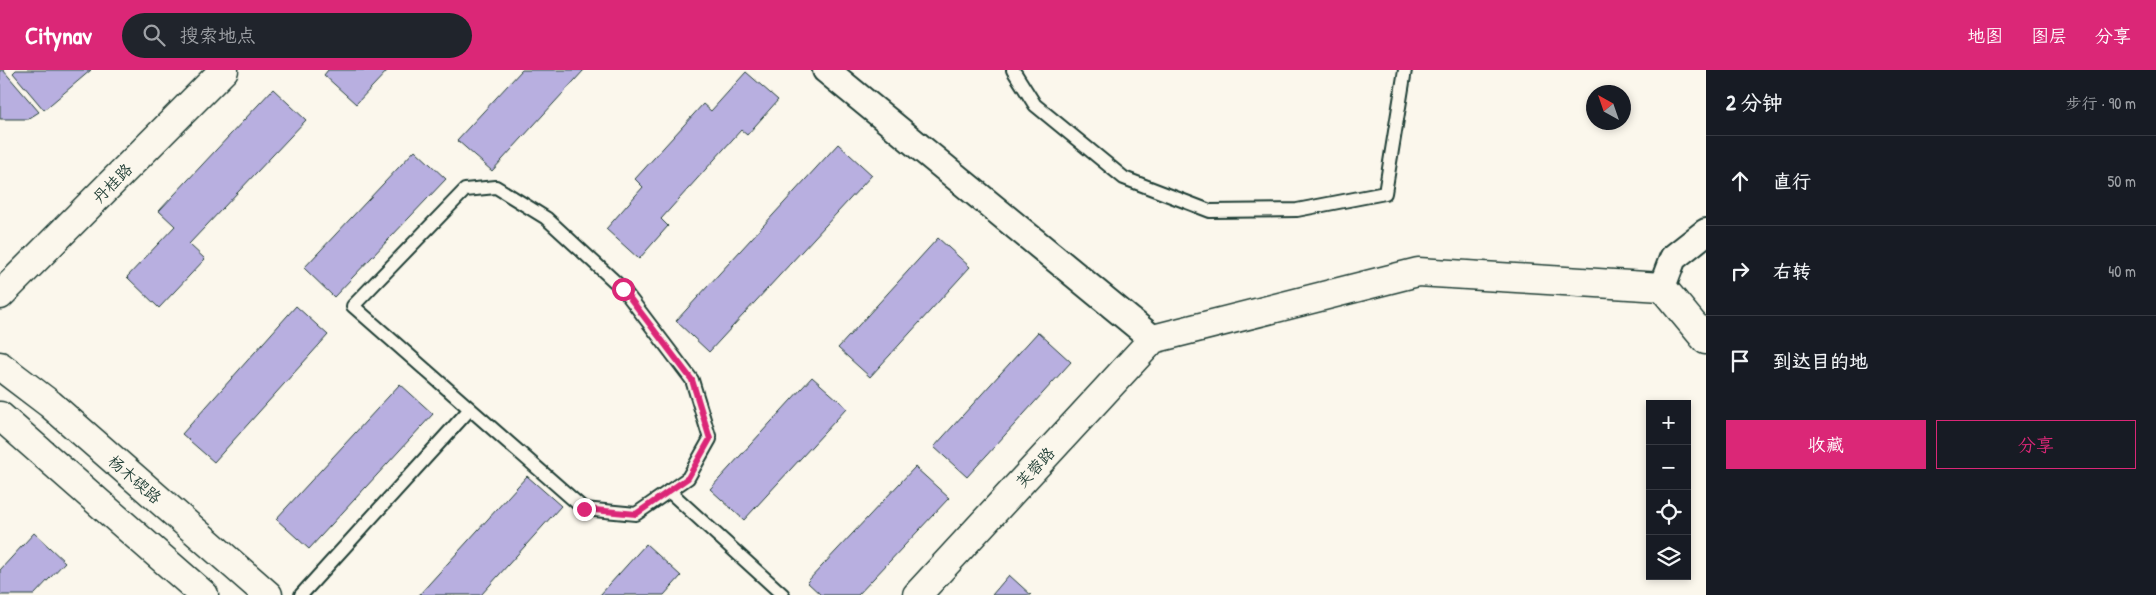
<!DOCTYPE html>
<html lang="zh">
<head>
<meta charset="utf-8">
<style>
  :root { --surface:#171b24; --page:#20242c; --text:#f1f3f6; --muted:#9ea1a6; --line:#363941; --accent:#db2777 }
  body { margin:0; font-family:"Patrick Hand","LXGW WenKai TC",sans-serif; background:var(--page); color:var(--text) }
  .controls { position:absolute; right:15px; bottom:15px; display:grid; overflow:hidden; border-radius:0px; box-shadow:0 2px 8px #0003 }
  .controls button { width:45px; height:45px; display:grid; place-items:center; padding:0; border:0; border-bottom:1px solid var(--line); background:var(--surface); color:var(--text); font:25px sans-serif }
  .compass { position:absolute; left:1586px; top:15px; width:45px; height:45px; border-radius:50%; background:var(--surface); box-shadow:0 2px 8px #0003; rotate:320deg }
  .stop { position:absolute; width:15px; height:15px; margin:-11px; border:4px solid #db2777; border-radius:50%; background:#fff }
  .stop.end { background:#db2777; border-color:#fff; box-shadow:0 1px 5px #0008 }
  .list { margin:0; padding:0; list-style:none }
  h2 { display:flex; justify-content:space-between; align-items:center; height:65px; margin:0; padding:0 20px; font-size:21px }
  h2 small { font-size:16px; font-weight:400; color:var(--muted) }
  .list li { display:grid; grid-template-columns:32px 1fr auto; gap:15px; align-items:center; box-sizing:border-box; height:90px; padding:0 20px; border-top:1px solid var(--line) }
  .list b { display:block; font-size:19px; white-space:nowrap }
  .list em { font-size:16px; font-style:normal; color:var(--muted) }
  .actions { display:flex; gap:10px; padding:15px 20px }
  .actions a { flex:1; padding:11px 0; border:1px solid var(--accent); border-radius:0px; text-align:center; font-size:18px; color:var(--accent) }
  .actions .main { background:var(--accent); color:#fff }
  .icon { flex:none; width:28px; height:28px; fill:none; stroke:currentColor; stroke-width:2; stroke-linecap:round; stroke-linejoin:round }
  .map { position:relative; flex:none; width:1706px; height:525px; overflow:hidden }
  header { display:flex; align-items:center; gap:30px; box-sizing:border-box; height:70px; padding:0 25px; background:var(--accent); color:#fff }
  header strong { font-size:24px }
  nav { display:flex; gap:28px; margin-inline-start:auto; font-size:18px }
  .search { width:350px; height:45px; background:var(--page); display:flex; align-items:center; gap:12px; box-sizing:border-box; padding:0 18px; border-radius:28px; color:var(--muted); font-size:19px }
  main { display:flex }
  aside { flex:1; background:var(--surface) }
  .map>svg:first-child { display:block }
</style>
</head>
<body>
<header>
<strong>Citynav</strong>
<div class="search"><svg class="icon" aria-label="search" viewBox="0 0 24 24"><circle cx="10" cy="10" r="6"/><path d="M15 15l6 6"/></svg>搜索地点</div>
<nav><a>地图</a><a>图层</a><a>分享</a></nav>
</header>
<main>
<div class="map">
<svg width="1706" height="525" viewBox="0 0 1706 525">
  <rect width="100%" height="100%" fill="#fbf7ec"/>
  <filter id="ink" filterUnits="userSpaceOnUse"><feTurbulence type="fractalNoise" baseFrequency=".02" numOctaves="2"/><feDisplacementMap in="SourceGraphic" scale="10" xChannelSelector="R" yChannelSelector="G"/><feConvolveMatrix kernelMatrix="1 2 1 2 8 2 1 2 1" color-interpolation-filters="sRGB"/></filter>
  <g filter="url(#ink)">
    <g fill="#b8afe0" stroke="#1f3d34">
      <polygon points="0,0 3,0 39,42 28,49 0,49"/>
      <polygon points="16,0 91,0 44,40 13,3"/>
      <polygon points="328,0 388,0 356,34 324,5"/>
      <polygon points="522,0 584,0 492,101 457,70"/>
      <polygon points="746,2 778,30 747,65 741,60 661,149 668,156 639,189 606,159 643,117 635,109 703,34 711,41"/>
      <polygon points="273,19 306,50 189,174 205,189 159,238 127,207 175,156 159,141"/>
      <polygon points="838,74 872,105 709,282 676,251"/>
      <polygon points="415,80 446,109 334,227 304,198"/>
      <polygon points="938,168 970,197 870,307 838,278"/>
      <polygon points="296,236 328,265 214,392 182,364"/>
      <polygon points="1038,262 1071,292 967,407 934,377"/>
      <polygon points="812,307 847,338 744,450 710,419"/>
      <polygon points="400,314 433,344 309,479 276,449"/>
      <polygon points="915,397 949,428 858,525 821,525 807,512"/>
      <polygon points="527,406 561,436 481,525 419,525"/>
      <polygon points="34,463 65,492 34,525 0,525 0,500"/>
      <polygon points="646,474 681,506 664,525 600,525"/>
      <polygon points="1009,505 1031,525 992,525"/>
    </g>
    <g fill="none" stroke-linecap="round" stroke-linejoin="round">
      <g stroke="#1f3d34" stroke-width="16">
        <g id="lane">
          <polyline points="1013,0 1035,35 1124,108 1210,141 1297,140 1385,123 1405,0"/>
          <polygon points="496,117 546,148 623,219 692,310 710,369 688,408 636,444 584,439 353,236 465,120"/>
          <polyline points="669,421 783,525"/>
          <polyline points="301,525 470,339"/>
        </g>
      </g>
      <g stroke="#1f3d34" stroke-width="30">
        <g id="street">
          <polyline points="826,0 1153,269"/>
          <polyline points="1662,217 1673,188 1706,162"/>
        </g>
      </g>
      <g stroke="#1f3d34" stroke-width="31">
        <g id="secondary">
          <polyline points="0,225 224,0"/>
          <polyline points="0,296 50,334 268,525"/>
          <polyline points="0,346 204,525"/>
          <polyline points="917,525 1153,269 1418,202 1662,217 1706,270"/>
        </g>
      </g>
      <use href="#lane" stroke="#fbf7ec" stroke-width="12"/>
      <use href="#street" stroke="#fbf7ec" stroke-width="26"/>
      <use href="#secondary" stroke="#fbf7ec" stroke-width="28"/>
    </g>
  </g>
  <g fill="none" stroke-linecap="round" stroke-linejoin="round" filter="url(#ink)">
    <polyline stroke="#db2777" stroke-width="6" points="584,439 636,444 688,408 710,369 692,310 623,219"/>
  </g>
  <g text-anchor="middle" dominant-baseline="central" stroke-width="5" stroke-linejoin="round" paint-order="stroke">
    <g font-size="16" fill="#1f3d34" stroke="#fbf7ec">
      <text transform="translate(112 113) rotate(-45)">丹桂路</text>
      <text transform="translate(1035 397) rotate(-47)">芙蓉路</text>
      <text transform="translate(135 409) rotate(41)">杨木碶路</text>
    </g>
  </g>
</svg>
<div class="controls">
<button>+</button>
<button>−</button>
<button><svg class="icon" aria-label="locate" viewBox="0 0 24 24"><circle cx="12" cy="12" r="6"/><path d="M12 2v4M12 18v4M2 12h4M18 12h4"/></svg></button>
<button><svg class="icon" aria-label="layers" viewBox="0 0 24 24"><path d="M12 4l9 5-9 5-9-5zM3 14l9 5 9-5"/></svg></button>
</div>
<svg class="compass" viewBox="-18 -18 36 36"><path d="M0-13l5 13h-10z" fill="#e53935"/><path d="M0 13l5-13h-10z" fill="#9ea1a6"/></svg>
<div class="stop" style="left:623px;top:219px"></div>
<div class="stop end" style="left:584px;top:439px"></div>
</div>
<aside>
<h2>2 分钟<small>步行 · 90 m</small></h2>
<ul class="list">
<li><svg class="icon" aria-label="ahead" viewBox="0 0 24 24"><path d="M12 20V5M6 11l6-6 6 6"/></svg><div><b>直行</b></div><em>50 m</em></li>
<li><svg class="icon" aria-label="right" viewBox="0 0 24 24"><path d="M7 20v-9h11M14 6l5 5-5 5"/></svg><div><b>右转</b></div><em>40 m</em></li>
<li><svg class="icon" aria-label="arrive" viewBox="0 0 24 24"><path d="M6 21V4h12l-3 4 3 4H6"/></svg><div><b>到达目的地</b></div></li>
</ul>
<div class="actions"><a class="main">收藏</a><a>分享</a></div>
</aside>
</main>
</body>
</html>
